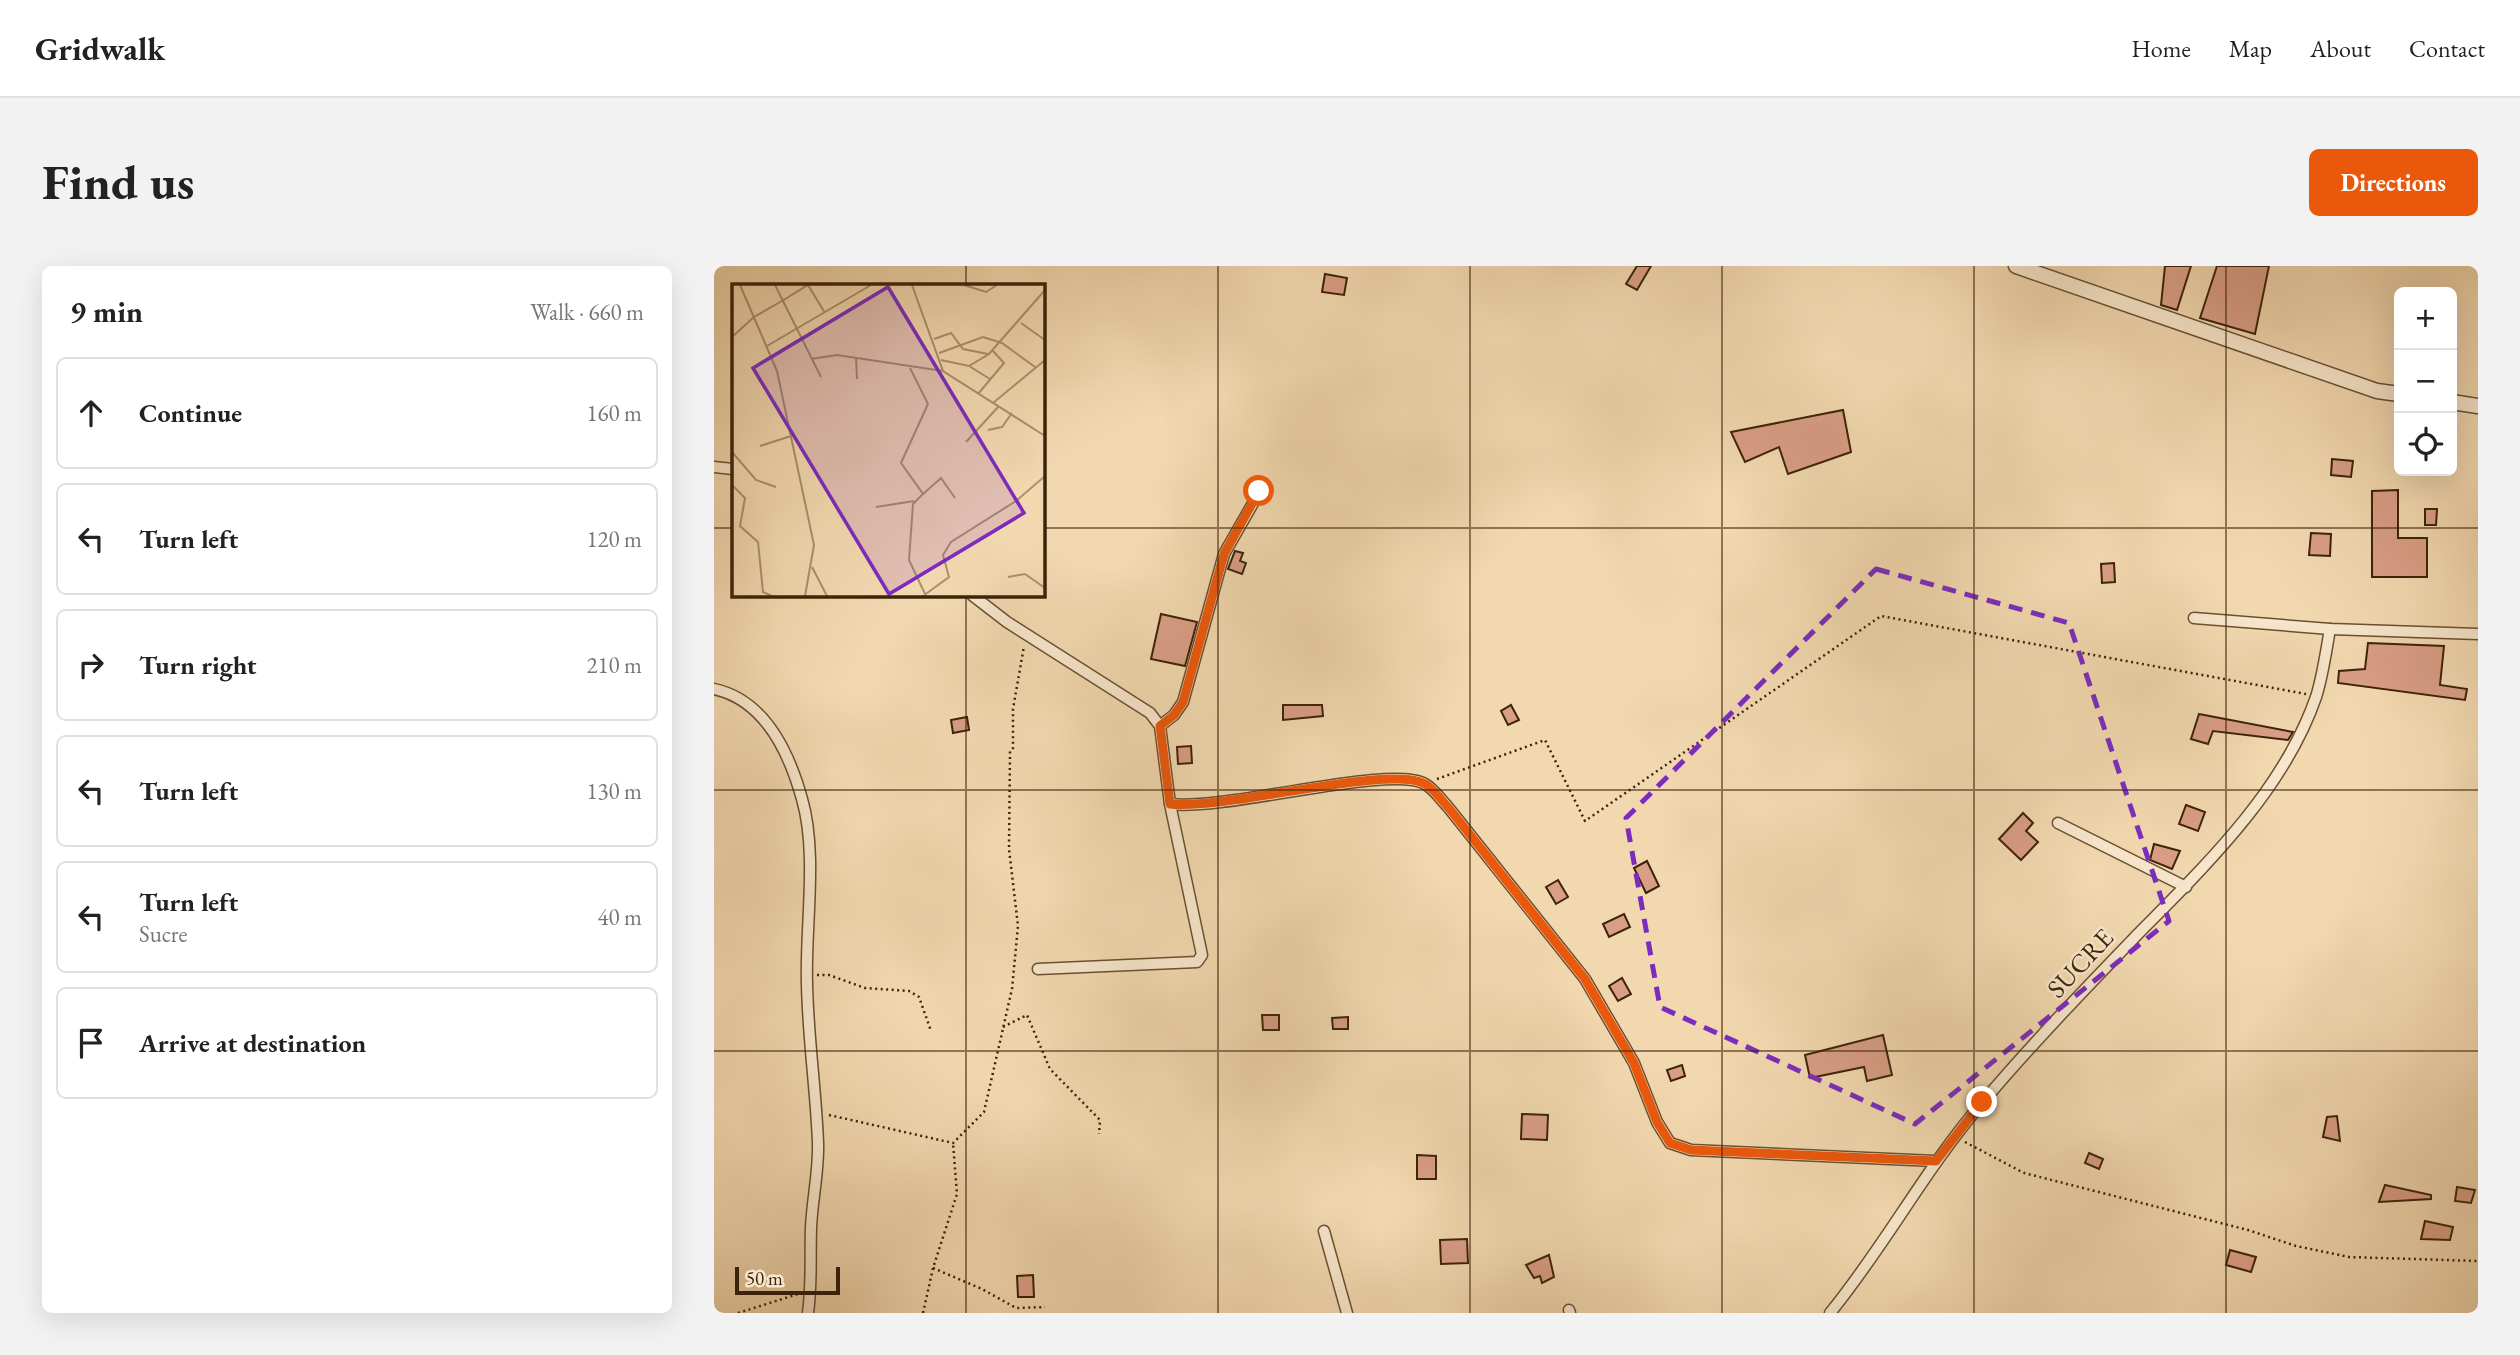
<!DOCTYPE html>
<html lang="en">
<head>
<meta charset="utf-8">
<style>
  :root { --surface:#fff; --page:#f2f2f2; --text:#222; --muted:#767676; --line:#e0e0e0; --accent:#ea580c }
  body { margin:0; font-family:"EB Garamond",serif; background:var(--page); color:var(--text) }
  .controls { position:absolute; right:21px; top:21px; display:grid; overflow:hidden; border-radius:10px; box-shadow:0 7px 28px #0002 }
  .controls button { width:63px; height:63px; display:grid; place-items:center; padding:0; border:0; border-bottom:2px solid var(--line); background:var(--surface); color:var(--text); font:35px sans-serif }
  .scale { position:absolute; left:21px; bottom:18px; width:105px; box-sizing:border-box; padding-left:7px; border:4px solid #3d2309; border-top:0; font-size:19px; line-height:24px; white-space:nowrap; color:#3d2309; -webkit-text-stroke:5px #f7e6cb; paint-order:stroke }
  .stop { position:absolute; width:21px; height:21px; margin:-16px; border:5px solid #ea580c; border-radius:50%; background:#fff }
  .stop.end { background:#ea580c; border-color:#fff; box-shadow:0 2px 7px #0008 }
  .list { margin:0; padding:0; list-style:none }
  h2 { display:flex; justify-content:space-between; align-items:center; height:91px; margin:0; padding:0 28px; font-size:30px }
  h2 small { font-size:23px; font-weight:400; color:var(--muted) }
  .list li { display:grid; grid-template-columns:46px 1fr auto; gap:21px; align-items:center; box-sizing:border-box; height:112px; margin:0 14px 14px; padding:0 14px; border:2px solid var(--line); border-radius:10px }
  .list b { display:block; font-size:26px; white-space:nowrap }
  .list p { margin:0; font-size:23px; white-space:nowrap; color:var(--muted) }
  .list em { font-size:23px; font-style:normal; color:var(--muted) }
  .icon { flex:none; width:38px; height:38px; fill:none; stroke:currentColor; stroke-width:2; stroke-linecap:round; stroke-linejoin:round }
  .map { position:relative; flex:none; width:1764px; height:1047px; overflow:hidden; border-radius:10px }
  header { display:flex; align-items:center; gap:42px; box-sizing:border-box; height:98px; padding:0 35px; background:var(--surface); border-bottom:2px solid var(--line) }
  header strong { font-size:33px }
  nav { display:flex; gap:38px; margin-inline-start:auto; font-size:24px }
  .intro { display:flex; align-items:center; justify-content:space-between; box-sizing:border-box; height:168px; padding:0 42px }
  h1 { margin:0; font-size:49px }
  .button { padding:18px 32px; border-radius:10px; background:var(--accent); color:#fff; font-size:24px; font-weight:700 }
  main { display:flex; gap:42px; padding:0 42px }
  aside { flex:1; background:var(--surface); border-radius:10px; box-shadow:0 7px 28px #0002 }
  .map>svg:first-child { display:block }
</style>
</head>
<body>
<header>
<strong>Gridwalk</strong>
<nav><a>Home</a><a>Map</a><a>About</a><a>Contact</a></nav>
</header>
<div class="intro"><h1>Find us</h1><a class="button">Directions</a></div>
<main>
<aside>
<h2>9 min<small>Walk · 660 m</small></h2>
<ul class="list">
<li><svg class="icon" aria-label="ahead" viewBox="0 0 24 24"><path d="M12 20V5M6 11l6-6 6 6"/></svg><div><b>Continue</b></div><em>160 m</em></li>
<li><svg class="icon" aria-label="left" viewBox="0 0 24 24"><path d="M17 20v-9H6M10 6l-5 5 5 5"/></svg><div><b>Turn left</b></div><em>120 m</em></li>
<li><svg class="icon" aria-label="right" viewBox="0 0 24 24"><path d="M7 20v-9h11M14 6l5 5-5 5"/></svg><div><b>Turn right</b></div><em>210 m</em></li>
<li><svg class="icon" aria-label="left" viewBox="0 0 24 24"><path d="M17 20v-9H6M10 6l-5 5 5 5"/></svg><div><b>Turn left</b></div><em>130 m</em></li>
<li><svg class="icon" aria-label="left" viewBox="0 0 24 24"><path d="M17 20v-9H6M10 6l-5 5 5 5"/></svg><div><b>Turn left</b><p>Sucre</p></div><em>40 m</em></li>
<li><svg class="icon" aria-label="arrive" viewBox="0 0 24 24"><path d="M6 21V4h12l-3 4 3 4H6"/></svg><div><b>Arrive at destination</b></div></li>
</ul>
</aside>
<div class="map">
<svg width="1764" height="1047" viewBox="0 0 1764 1047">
  <rect width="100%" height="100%" fill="#f2d8af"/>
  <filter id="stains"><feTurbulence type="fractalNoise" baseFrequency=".00286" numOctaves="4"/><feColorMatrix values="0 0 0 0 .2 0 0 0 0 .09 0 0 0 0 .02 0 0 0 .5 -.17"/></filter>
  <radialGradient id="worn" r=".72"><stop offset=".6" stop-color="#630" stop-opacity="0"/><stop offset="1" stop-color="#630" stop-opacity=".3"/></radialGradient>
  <g fill="#d99e85" stroke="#3d2309" stroke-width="2">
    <polygon points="923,0 937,0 923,24 912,18"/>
    <polygon points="1451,0 1477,0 1463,44 1447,39"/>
    <polygon points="1503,0 1555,0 1541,68 1486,52"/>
    <polygon points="611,8 633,12 630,29 608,26"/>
    <polygon points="1129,144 1137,186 1074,208 1065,181 1031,196 1017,166"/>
    <polygon points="1618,193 1639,195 1637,211 1617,209"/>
    <polygon points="1684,224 1684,272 1713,272 1713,311 1658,311 1658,225"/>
    <polygon points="1711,243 1723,243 1722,259 1711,259"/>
    <polygon points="1597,267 1617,268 1616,290 1595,289"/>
    <polygon points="521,285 529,287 526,295 532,297 528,308 514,303"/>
    <polygon points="1400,297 1401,316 1388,317 1387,298"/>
    <polygon points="447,348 483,356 471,400 437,393"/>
    <polygon points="1654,377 1730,380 1726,419 1753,423 1751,434 1624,417 1625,405 1651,403"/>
    <polygon points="569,439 608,439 609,450 569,454"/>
    <polygon points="797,439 805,454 794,459 787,445"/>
    <polygon points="1485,448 1579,466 1574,474 1499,465 1494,478 1477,473"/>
    <polygon points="253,451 255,464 239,467 237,454"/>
    <polygon points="477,480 478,497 464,498 463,481"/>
    <polygon points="1472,539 1491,546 1484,565 1465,558"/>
    <polygon points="1309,547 1319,557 1312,565 1324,576 1307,594 1285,573"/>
    <polygon points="1440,578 1466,585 1458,603 1436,594"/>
    <polygon points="933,595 945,620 932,627 920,602"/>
    <polygon points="844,614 854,631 842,638 832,621"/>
    <polygon points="910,648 916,661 895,671 889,658"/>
    <polygon points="908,712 917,728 904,735 895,720"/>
    <polygon points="548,749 565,749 565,764 549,764"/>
    <polygon points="634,751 634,763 619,763 618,752"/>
    <polygon points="1169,769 1178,809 1153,815 1150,801 1096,812 1091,789"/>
    <polygon points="968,799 971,810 957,815 953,804"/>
    <polygon points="808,848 834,849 833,874 807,873"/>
    <polygon points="1623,850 1626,875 1609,871 1613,851"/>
    <polygon points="1375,887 1389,893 1385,903 1371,897"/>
    <polygon points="703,889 722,890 722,913 703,913"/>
    <polygon points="1671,919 1717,929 1717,933 1665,936"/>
    <polygon points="1743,921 1761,924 1757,937 1741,935"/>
    <polygon points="1711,955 1739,961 1736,974 1707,973"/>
    <polygon points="753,973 754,997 727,998 726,974"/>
    <polygon points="1516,984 1542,991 1537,1006 1512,999"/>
    <polygon points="835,989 840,1011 828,1017 826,1010 820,1012 812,999"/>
    <polygon points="319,1009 320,1031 304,1031 303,1010"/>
  </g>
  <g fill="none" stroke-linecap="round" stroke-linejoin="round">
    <g stroke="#6a5032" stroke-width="13">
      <g id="minor">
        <polyline points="0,201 19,203"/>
        <path d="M258,329l35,27 143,91 10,13 10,78c56,7 221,-40 255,-20 9,5 16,16 23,23l137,172 49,84 23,59 13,21 21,7 244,11"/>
        <polyline points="1480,352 1616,363 1764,368"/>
        <path d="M0,423c51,11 75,63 88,110 16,55 3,128 5,185 1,54 9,106 11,159 1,29 -6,57 -7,85 -1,29 1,56 -3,85"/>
        <polyline points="446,460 460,449 469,436 510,288 546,225"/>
        <polyline points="1344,557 1472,621"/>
        <polyline points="324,703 483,696 488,689 456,538"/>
        <polyline points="610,965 633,1047"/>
        <polyline points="855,1044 856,1047"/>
        <path d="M1116,1047c55,-67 95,-144 152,-210 48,-57 102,-113 154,-167 69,-70 147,-144 180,-239 7,-22 10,-46 14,-68"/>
      </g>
    </g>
    <g stroke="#6a5032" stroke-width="17">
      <g id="tertiary">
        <polyline points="1302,0 1663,125 1685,128"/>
        <polyline points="1738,136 1764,140"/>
      </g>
    </g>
    <g stroke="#3d2309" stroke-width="2.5" stroke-dasharray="2 3.5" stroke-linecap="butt">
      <polyline points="723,513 831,474 871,555 1167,350 1592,428"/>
      <polyline points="103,709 115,709 151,722 195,725 205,731 217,765"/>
      <polyline points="289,761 313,749 336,803 386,854 385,868"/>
      <polyline points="115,849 239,877 270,846 298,723 304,660 295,583 296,485 299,482 299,443 310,380"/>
      <polyline points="1251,876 1310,907 1534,964 1582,980 1635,991 1764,995"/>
      <polyline points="219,1002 268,1023 302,1042 331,1041"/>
      <polyline points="24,1047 84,1028"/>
      <polyline points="209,1047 219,1002 243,928 239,877"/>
    </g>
    <use href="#minor" stroke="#f7e6cb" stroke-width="10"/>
    <use href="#tertiary" stroke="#f7e6cb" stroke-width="14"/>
  </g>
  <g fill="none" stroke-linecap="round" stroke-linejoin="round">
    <path stroke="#ea580c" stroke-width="9" d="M545,225l-35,63 -41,148 -9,13 -14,11 10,78c56,6 221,-40 255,-20 9,5 16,16 23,23l137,172 49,84 23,59 13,21 21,7 245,11 46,-59"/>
  </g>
  <path fill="none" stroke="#7b2cbf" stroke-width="5" stroke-dasharray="14 9" stroke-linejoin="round" d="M1162,303l193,54 100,298 -254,203 -255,-117 -34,-189z"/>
  <path fill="none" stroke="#3d2309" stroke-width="2" stroke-opacity="0.55" d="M252,0v19M504,0v1047M756,0v1047M1008,0v1047M1260,0v1047M1512,0v1047M0,262h19M329,262h1435M252,329v718M0,524h1764M0,785h1764"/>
  <g text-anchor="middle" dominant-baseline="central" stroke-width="5" stroke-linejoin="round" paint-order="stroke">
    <g font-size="26" fill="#3d2309" stroke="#f7e6cb">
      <text transform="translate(1366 697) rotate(-47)">SUCRE</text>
    </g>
  </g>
  <g transform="translate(18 18)">
    <rect width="313" height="313" fill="#f2d8af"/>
    <path fill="none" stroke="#aa906d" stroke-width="2" d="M8,1l37,86 37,174 -9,51M43,1l46,92M180,1l31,86 102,65M232,1l22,7 11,-7M289,39l24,17M0,53l22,-20 28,-16 26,-16 17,28M202,55l17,-6 12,16 25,5M35,62l104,-61M207,69l44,-16 19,6 33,24M124,73l1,22M79,75l26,-4 106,16M209,76l28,6 20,-12 56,-64M237,82l21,13M178,84l18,36 -27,59 22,31 -10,10 -4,56 17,36M246,110l26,-31 -11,-12M261,119l52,-43M256,146l14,-3 10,-14M234,158l33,-36M28,162l31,-10M0,168l24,28 20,7M0,201l13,13 -5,28 18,16 5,50 9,4M191,210l18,-16 14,20M144,223l38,-6M80,283l15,29M276,293l17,-3 20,14M191,312l26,-19 -6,-22 8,-13 65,-41 29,-25"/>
    <path fill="#7b2cbf" fill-opacity="0.15" stroke="#7b2cbf" stroke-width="3.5" d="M156,3l136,226 -135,81 -136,-226z"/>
    <rect width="313" height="313" fill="none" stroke="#3d2309" stroke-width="3.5"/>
  </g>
  <rect width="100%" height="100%" filter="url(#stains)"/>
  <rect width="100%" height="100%" fill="url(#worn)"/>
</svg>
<div class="controls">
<button>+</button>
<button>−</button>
<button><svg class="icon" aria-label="locate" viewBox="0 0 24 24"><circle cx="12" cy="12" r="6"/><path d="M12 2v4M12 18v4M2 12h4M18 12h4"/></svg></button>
</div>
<div class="scale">50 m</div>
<div class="stop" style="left:545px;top:225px"></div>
<div class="stop end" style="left:1268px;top:836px"></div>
</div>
</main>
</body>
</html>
